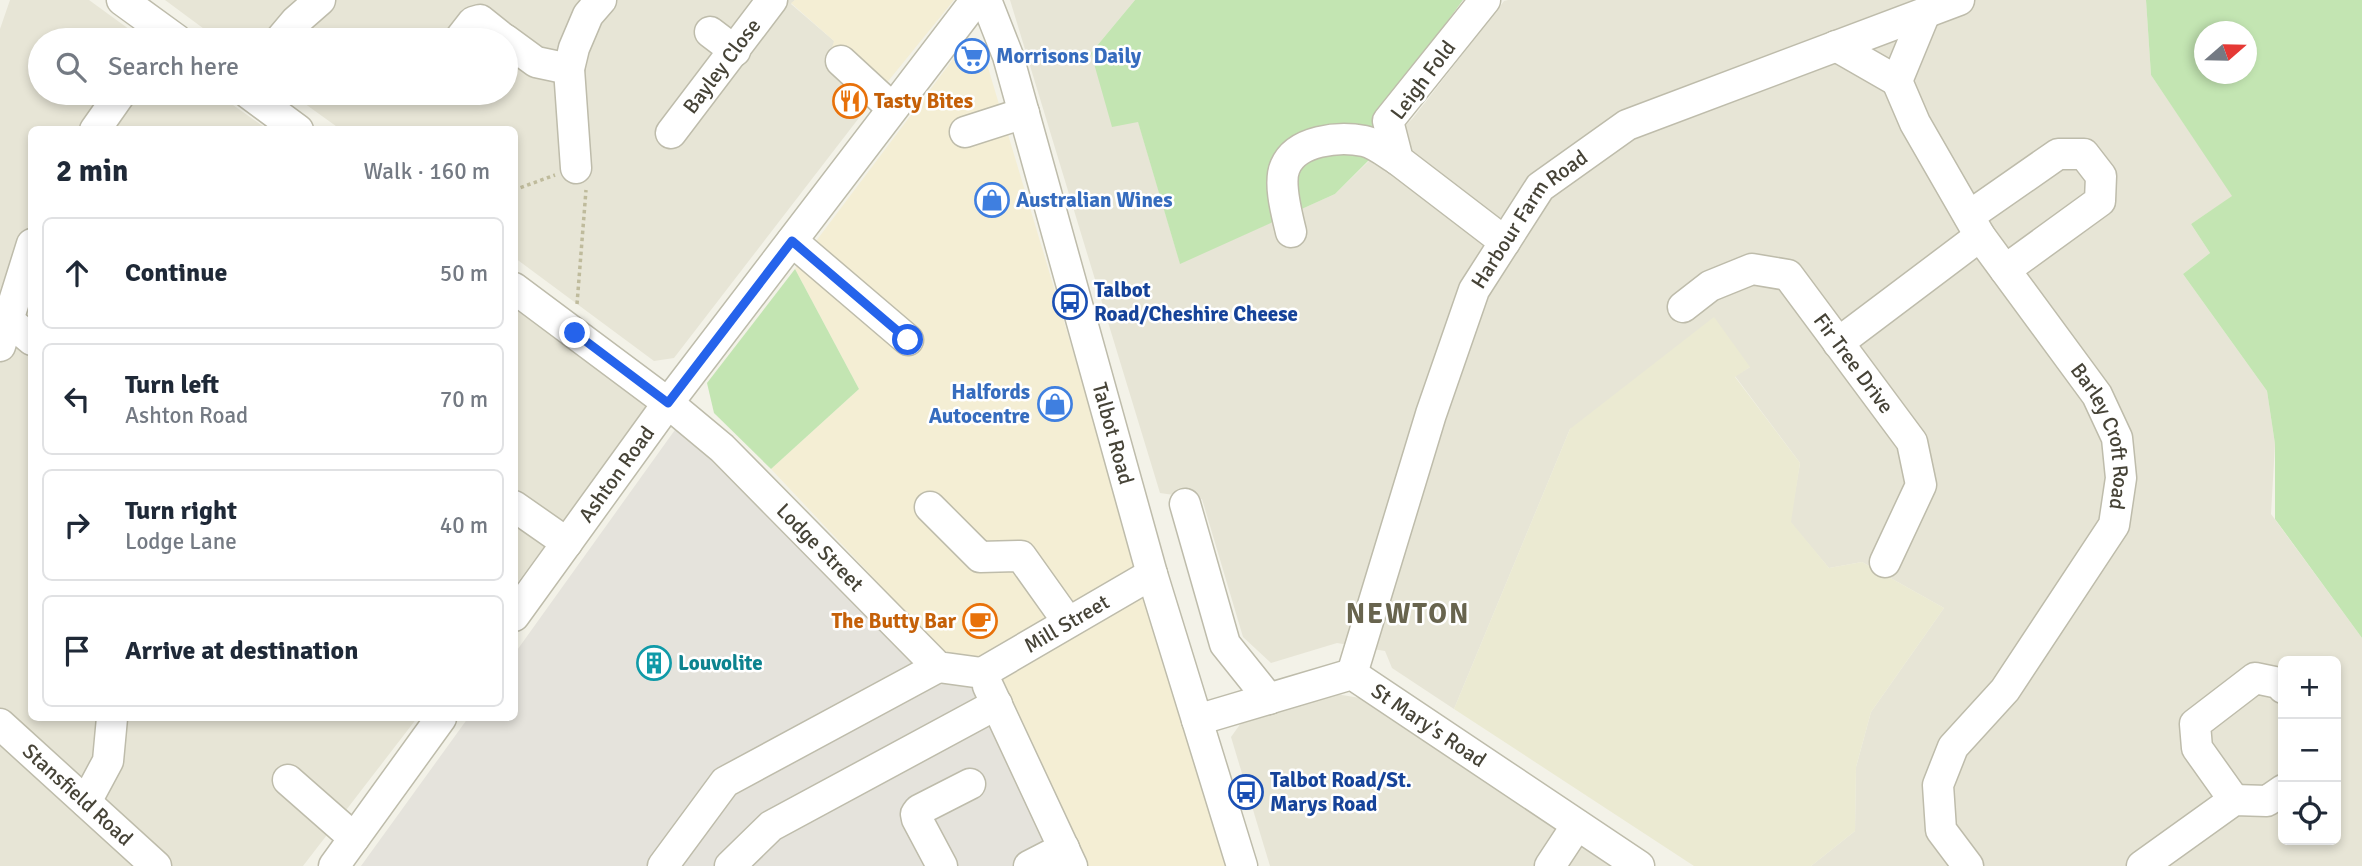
<!DOCTYPE html>
<html lang="en">
<head>
<meta charset="utf-8">
<style>
  :root { --surface:#fff; --page:#f6f6f7; --text:#1f2937; --muted:#747a83; --line:#e0e1e3 }
  body { margin:0; font-family:Signika,sans-serif; background:var(--page); color:var(--text) }
  .controls { position:absolute; right:21px; bottom:21px; display:grid; overflow:hidden; border-radius:10px; box-shadow:0 4px 10px #0003 }
  .controls button { width:63px; height:63px; display:grid; place-items:center; padding:0; border:0; border-bottom:2px solid var(--line); background:var(--surface); color:var(--text); font:35px sans-serif }
  .compass { position:absolute; left:2194px; top:21px; width:63px; height:63px; border-radius:50%; background:var(--surface); box-shadow:0 4px 10px #0003; rotate:70deg }
  .stop { position:absolute; width:21px; height:21px; margin:-16px; border:5px solid #2563eb; border-radius:50%; background:#fff }
  .stop.end { background:#2563eb; border-color:#fff; box-shadow:0 2px 7px #0008 }
  .list { margin:0; padding:0; list-style:none }
  h2 { display:flex; justify-content:space-between; align-items:center; height:91px; margin:0; padding:0 28px; font-size:30px }
  h2 small { font-size:23px; font-weight:400; color:var(--muted) }
  .list li { display:grid; grid-template-columns:46px 1fr auto; gap:21px; align-items:center; box-sizing:border-box; height:112px; margin:0 14px 14px; padding:0 14px; border:2px solid var(--line); border-radius:10px }
  .list b { display:block; font-size:26px; white-space:nowrap }
  .list p { margin:0; font-size:23px; white-space:nowrap; color:var(--muted) }
  .list em { font-size:23px; font-style:normal; color:var(--muted) }
  .icon { flex:none; width:38px; height:38px; fill:none; stroke:currentColor; stroke-width:2; stroke-linecap:round; stroke-linejoin:round }
  .map { position:relative; flex:none; width:2362px; height:866px; overflow:hidden }
  .search { position:absolute; background:var(--surface); box-shadow:0 4px 10px #0003; left:28px; top:28px; width:490px; height:77px; display:flex; align-items:center; gap:18px; box-sizing:border-box; padding:0 24px; border-radius:38px; color:var(--muted); font-size:26px }
  .panel { position:absolute; background:var(--surface); box-shadow:0 4px 10px #0003; left:28px; top:126px; width:490px; height:595px; border-radius:10px }
  .map>svg:first-child { display:block }
</style>
</head>
<body>
<div class="map">
<svg width="2362" height="866" viewBox="0 0 2362 866">
  <rect width="100%" height="100%" fill="#f3f2e8"/>
  <g fill="#e7e5d6" fill-rule="evenodd">
    <polygon points="10,0 89,0 144,40 40,40 40,93 216,93 267,129 32,130 32,718 417,718 303,866 0,866 0,29"/>
    <polygon points="165,0 795,0 791,4 834,41 872,101 674,358 654,361 515,258 514,130 340,129 290,93 506,93 506,40 219,40"/>
    <path d="M1010,0h125l-44,53 47,68 42,142 155,-69 78,-76 91,-117 4,-1h638l5,75 82,121 -42,28 19,29 -27,21 84,117 8,53 -4,70 91,124v228h-551l44,-35 1,-64 15,-55 73,-104 -82,-46 -33,6 -39,-46 10,-59 -65,-87 15,-9 -180,62 -116,280 -62,-41 -7,-17 -48,-8 -66,20 -28,-26 -41,-138 -42,-6zM2283,661h53v179h-53z"/>
    <polygon points="515,309 648,405 515,586"/>
    <polygon points="1330,693 1360,698 1458,759 1616,866 1270,866 1231,737 1241,723"/>
  </g>
  <g fill="#f4eed4">
    <polygon points="795,0 954,0 872,101 827,64 834,41 791,3"/>
    <polygon points="969,38 981,44 1227,866 1085,866 948,657 771,469 859,389 795,269"/>
  </g>
  <polygon fill="#e5e3dc" points="677,427 975,684 1060,866 361,866 468,718 514,718 515,653"/>
  <polygon fill="#ebead2" points="1714,317 1750,367 1735,377 1800,463 1791,522 1829,568 1862,562 1944,608 1871,712 1856,767 1855,831 1811,866 1694,866 1454,709 1570,429"/>
  <g fill="#c3e5b2" fill-rule="evenodd">
    <polygon points="1135,0 1463,0 1379,114 1383,146 1335,194 1180,264 1138,122 1112,127 1091,53"/>
    <path d="M2146,0h216v638l-87,-119v-75l-8,-53 -84,-117 27,-21 -19,-29 41,-28 -81,-121zM2204,32h42v42h-42z"/>
    <polygon points="795,269 859,389 771,469 714,413 707,383"/>
  </g>
  <g fill="none" stroke-linecap="round" stroke-linejoin="round">
    <g stroke="#bebcab" stroke-width="33">
      <g id="minor">
        <polyline points="122,0 177,40"/>
        <path id="s1" d="M986,0l22,56 144,518 90,292"/>
        <polyline points="1485,0 1388,121 1398,160 1505,242"/>
        <polyline points="710,32 735,51"/>
        <polyline points="280,40 296,21 320,0"/>
        <polyline points="459,40 473,22 480,20 505,40"/>
        <polyline points="506,40 536,62 569,69"/>
        <polyline points="1836,46 1897,81 1925,13"/>
        <polyline points="841,61 892,108"/>
        <path id="s2" d="M1897,81l18,42 65,113 117,159 20,43 4,40 -7,47 -109,165 -52,57 -15,38 3,45 27,36"/>
        <polyline points="248,93 298,130"/>
        <polyline points="95,130 121,93"/>
        <polyline points="965,132 1024,113"/>
        <path id="s3" d="M671,133l101,-133"/>
        <polyline points="576,168 569,69 574,48 588,15 601,0"/>
        <polyline points="1969,216 2058,154 2084,154 2101,176 2100,201 2005,270"/>
        <path d="M1291,232c-4,-17 -13,-49 -6,-65 11,-27 54,-31 79,-26 11,2 24,13 34,19"/>
        <polyline points="792,241 908,340"/>
        <path id="s4" d="M514,288l154,115 54,45 216,219 44,6"/>
        <path id="s5" d="M1683,307l27,-21 42,-17 36,6 124,167 9,43 -36,77"/>
        <polyline points="8,320 32,340"/>
        <polyline points="1838,343 1980,236"/>
        <polyline points="0,346 32,244"/>
        <polyline points="1185,504 1225,644 1269,699"/>
        <polyline points="514,506 567,543"/>
        <polyline points="930,507 980,557 1021,556 1068,622"/>
        <path id="s6" d="M514,616l154,-213 308,-403"/>
        <path id="s7" d="M982,673l170,-99"/>
        <path id="s8" d="M1352,674l79,-260 43,-124 66,-103 87,-62 332,-125"/>
        <polyline points="988,686 1072,866"/>
        <path id="s9" d="M1197,720l155,-46 287,192"/>
        <path id="s10" d="M0,724l156,142"/>
        <polyline points="288,780 354,838"/>
        <polyline points="2234,800 2197,748 2195,724 2255,678 2279,683 2283,688"/>
        <polyline points="86,802 108,761 112,718"/>
        <polyline points="334,866 441,718"/>
        <polyline points="663,866 725,782 938,667"/>
        <polyline points="730,866 771,826 997,704"/>
        <polyline points="942,866 917,819 916,814 919,810 970,784"/>
        <polyline points="1029,866 1064,848"/>
        <polyline points="1550,866 1577,825"/>
        <polyline points="2142,866 2234,800 2267,801 2283,790"/>
      </g>
    </g>
    <g stroke="#bfbb9c" stroke-width="3.5" stroke-dasharray="3.5 3.5" stroke-linecap="butt">
      <polyline points="514,190 555,175"/>
      <polyline points="577,304 586,190"/>
    </g>
    <use href="#minor" stroke="#fff" stroke-width="30"/>
  </g>
  <g fill="none" stroke-linecap="round" stroke-linejoin="round">
    <polyline stroke="#2563eb" stroke-width="9" points="575,333 668,403 792,241 908,340"/>
  </g>
  <defs>
    <g id="supermarket-ring" transform="scale(1.75)"><circle r="9.5" fill="#fff" stroke="#3f7fe0" stroke-width="1.5"/><path d="M-6-5.5h2.5l.6 2H6L4.5 2H-2.5L-4.4-4H-6ZM-1.5 3.2a1.3 1.3 0 1 0 .1 0ZM3 3.2a1.3 1.3 0 1 0 .1 0Z" fill="#3f7fe0"/></g>
    <g id="restaurant-ring" transform="scale(1.75)"><circle r="9.5" fill="#fff" stroke="#e8710a" stroke-width="1.5"/><path d="M-5-6h1v4h1v-4h1v4h1v-4h1v5L-1.5 .5V6h-2V.5L-5-1ZM5-6V6H3V1.5H1.5Q1.5-4 5-6Z" fill="#e8710a"/></g>
    <g id="shop-ring" transform="scale(1.75)"><circle r="9.5" fill="#fff" stroke="#3f7fe0" stroke-width="1.5"/><path d="M-5-2.5h2.3a2.7 3.5 0 0 1 5.4 0H5L5.5 6h-11ZM-1.5-2.5h3a1.5 2.3 0 0 0-3 0Z" fill="#3f7fe0"/></g>
    <g id="bus-ring" transform="scale(1.75)"><circle r="9.5" fill="#fff" stroke="#1a4fb4" stroke-width="1.5"/><path d="M-5-6H5V4H4V6H2V4H-2V6H-4V4H-5ZM-3.5-4V0h7V-4ZM-3.5 1.2v1.5H-2V1.2ZM2 1.2v1.5H3.5V1.2Z" fill="#1a4fb4"/></g>
    <g id="cafe-ring" transform="scale(1.75)"><circle r="9.5" fill="#fff" stroke="#e8710a" stroke-width="1.5"/><path d="M-5.5-4.5H6V0H3Q3 3.5 0 3.5H-2.5Q-5.5 3.5-5.5 0ZM3-3.2v2h1.7v-2ZM-6 4.5H4V6H-6Z" fill="#e8710a"/></g>
    <g id="building-ring" transform="scale(1.75)"><circle r="9.5" fill="#fff" stroke="#0f9aa8" stroke-width="1.5"/><path d="M-4-6H4V6H1V3H-1V6H-4ZM-2.5-4.3h1.7v1.8h-1.7ZM.8-4.3h1.7v1.8H.8ZM-2.5-1h1.7V.8h-1.7ZM.8-1h1.7V.8H.8Z" fill="#0f9aa8"/></g>
  </defs>
  <g fill-rule="evenodd">
    <use href="#supermarket-ring" x="972" y="56"/>
    <use href="#restaurant-ring" x="850" y="101"/>
    <use href="#shop-ring" x="992" y="200"/>
    <use href="#bus-ring" x="1070" y="302"/>
    <use href="#shop-ring" x="1055" y="404"/>
    <use href="#cafe-ring" x="980" y="621"/>
    <use href="#building-ring" x="654" y="663"/>
    <use href="#bus-ring" x="1246" y="792"/>
  </g>
  <g text-anchor="middle" dominant-baseline="central" stroke-width="5" stroke-linejoin="round" paint-order="stroke">
    <g font-size="21" font-weight="bold" fill="#366cbe" stroke="#fff" text-anchor="start">
      <text x="996" y="56">Morrisons Daily</text>
      <text x="1016" y="200">Australian Wines</text>
      <text x="1030" y="392" text-anchor="end">Halfords<tspan x="1030" dy="24">Autocentre</tspan></text>
    </g>
    <g font-size="21" fill="#464337" stroke="#fff">
      <text stroke="none"><textPath href="#s3" startOffset="84">Bayley Close</textPath></text>
      <text transform="translate(1423 80) rotate(-53)">Leigh Fold</text>
      <text stroke="none"><textPath href="#s8" startOffset="494">Harbour Farm Road</textPath></text>
      <text stroke="none"><textPath href="#s5" startOffset="226">Fir Tree Drive</textPath></text>
      <text stroke="none"><textPath href="#s1" startOffset="452">Talbot Road</textPath></text>
      <text stroke="none"><textPath href="#s2" startOffset="415">Barley Croft Road</textPath></text>
      <text stroke="none"><textPath href="#s6" startOffset="175">Ashton Road</textPath></text>
      <text stroke="none"><textPath href="#s4" startOffset="402">Lodge Street</textPath></text>
      <text stroke="none"><textPath href="#s7" startOffset="98">Mill Street</textPath></text>
      <text stroke="none"><textPath href="#s9" startOffset="254">St Mary's Road</textPath></text>
      <text stroke="none"><textPath href="#s10" startOffset="105">Stansfield Road</textPath></text>
    </g>
    <g font-size="21" font-weight="bold" fill="#c56008" stroke="#fff" text-anchor="start">
      <text x="874" y="101">Tasty Bites</text>
      <text x="956" y="621" text-anchor="end">The Butty Bar</text>
    </g>
    <g font-size="21" font-weight="bold" fill="#164399" stroke="#fff" text-anchor="start">
      <text x="1094" y="290">Talbot<tspan x="1094" dy="24">Road/Cheshire Cheese</tspan></text>
      <text x="1270" y="780">Talbot Road/St.<tspan x="1270" dy="24">Marys Road</tspan></text>
    </g>
    <g font-size="21" font-weight="bold" fill="#0d838f" stroke="#fff" text-anchor="start">
      <text x="678" y="663">Louvolite</text>
    </g>
    <g font-size="28" font-weight="bold" letter-spacing="2" fill="#68644e" stroke="#fff">
      <text x="1408" y="614">NEWTON</text>
    </g>
  </g>
</svg>
<div class="controls">
<button>+</button>
<button>−</button>
<button><svg class="icon" aria-label="locate" viewBox="0 0 24 24"><circle cx="12" cy="12" r="6"/><path d="M12 2v4M12 18v4M2 12h4M18 12h4"/></svg></button>
</div>
<svg class="compass" viewBox="-18 -18 36 36"><path d="M0-13l5 13h-10z" fill="#e53935"/><path d="M0 13l5-13h-10z" fill="#747a83"/></svg>
<div class="stop" style="left:908px;top:340px"></div>
<div class="stop end" style="left:575px;top:333px"></div>
<div class="search"><svg class="icon" aria-label="search" viewBox="0 0 24 24"><circle cx="10" cy="10" r="6"/><path d="M15 15l6 6"/></svg>Search here</div>
<section class="panel">
<h2>2 min<small>Walk · 160 m</small></h2>
<ul class="list">
<li><svg class="icon" aria-label="ahead" viewBox="0 0 24 24"><path d="M12 20V5M6 11l6-6 6 6"/></svg><div><b>Continue</b></div><em>50 m</em></li>
<li><svg class="icon" aria-label="left" viewBox="0 0 24 24"><path d="M17 20v-9H6M10 6l-5 5 5 5"/></svg><div><b>Turn left</b><p>Ashton Road</p></div><em>70 m</em></li>
<li><svg class="icon" aria-label="right" viewBox="0 0 24 24"><path d="M7 20v-9h11M14 6l5 5-5 5"/></svg><div><b>Turn right</b><p>Lodge Lane</p></div><em>40 m</em></li>
<li><svg class="icon" aria-label="arrive" viewBox="0 0 24 24"><path d="M6 21V4h12l-3 4 3 4H6"/></svg><div><b>Arrive at destination</b></div></li>
</ul>
</section>
</div>
</body>
</html>
